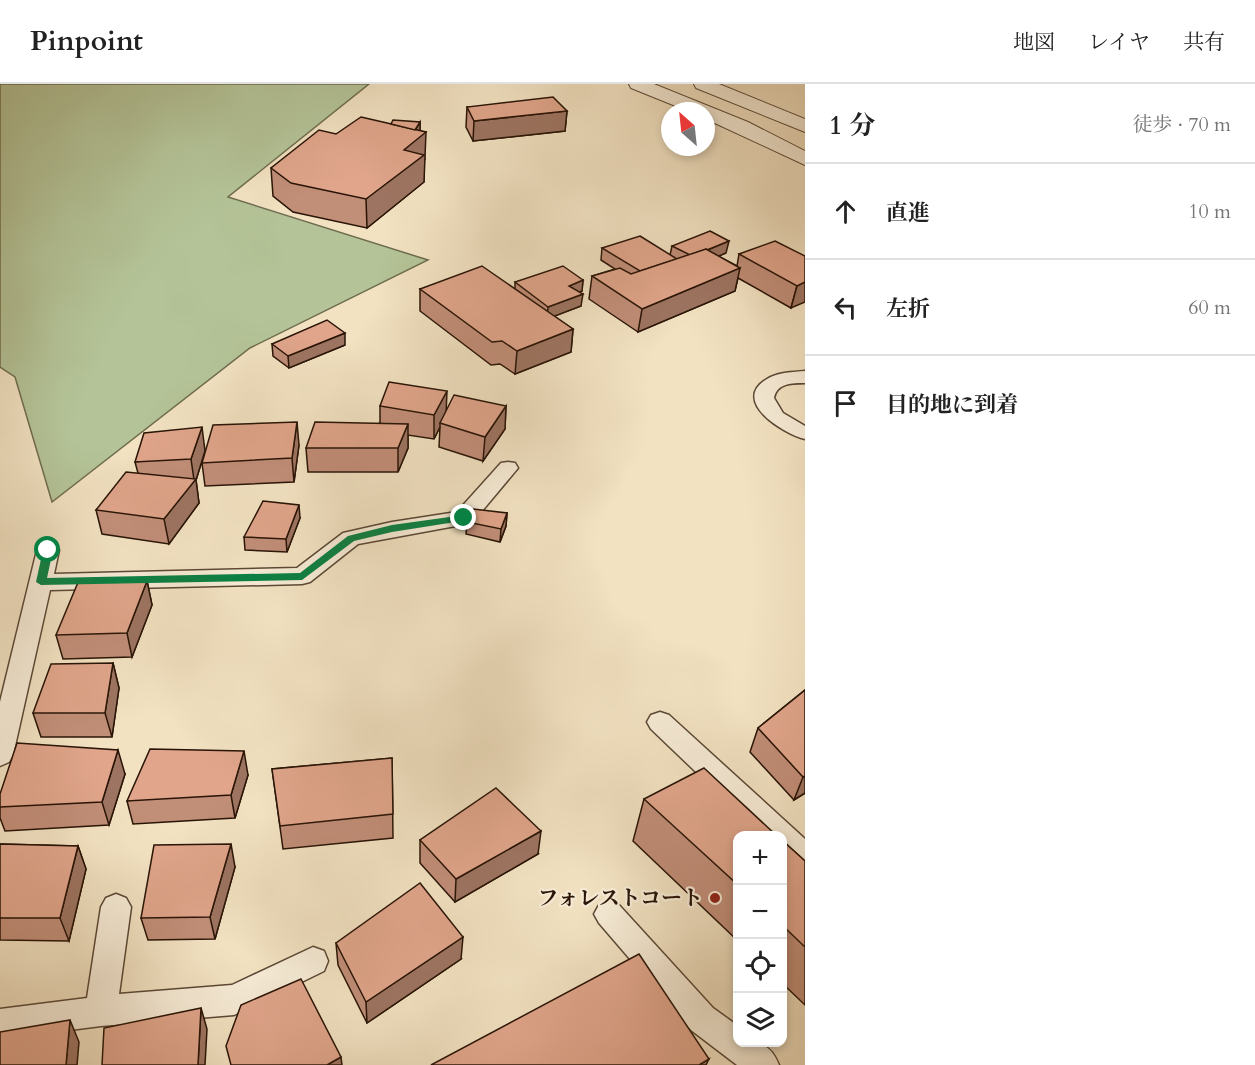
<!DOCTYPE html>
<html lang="ja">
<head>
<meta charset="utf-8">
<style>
  :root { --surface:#fff; --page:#f6f6f6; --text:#222; --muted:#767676; --line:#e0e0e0 }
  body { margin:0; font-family:Cardo,"Noto Serif JP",serif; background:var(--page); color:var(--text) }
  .controls { position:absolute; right:18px; bottom:18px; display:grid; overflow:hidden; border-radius:12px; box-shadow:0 3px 9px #0003 }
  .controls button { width:54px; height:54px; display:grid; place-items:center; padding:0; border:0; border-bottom:2px solid var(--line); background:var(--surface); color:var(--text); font:30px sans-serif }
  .compass { position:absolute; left:661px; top:18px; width:54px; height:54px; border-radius:50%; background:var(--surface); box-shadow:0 3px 9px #0003; rotate:333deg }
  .stop { position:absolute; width:18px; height:18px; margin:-14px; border:4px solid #0b8043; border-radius:50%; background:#fff }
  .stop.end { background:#0b8043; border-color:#fff; box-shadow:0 2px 6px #0008 }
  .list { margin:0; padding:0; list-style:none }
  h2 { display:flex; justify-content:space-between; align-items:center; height:78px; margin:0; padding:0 24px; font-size:26px }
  h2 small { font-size:20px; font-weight:400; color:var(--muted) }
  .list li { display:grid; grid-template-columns:39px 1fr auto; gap:18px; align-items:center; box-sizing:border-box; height:96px; padding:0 24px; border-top:2px solid var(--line) }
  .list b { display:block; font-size:22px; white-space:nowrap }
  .list em { font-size:20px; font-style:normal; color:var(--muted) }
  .icon { flex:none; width:33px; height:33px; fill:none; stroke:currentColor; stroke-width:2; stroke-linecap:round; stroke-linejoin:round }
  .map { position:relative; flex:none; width:805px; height:981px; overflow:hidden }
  header { display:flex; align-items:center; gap:36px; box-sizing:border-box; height:84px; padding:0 30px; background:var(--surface); border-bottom:2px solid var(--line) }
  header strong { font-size:28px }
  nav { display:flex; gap:33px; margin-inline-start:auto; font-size:21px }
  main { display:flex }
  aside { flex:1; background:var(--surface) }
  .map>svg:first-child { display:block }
</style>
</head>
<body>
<header>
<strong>Pinpoint</strong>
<nav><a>地図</a><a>レイヤ</a><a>共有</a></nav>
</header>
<main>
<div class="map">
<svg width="805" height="981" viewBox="0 0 805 981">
  <rect width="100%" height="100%" fill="#f2e2c2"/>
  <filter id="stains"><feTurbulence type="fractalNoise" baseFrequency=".00333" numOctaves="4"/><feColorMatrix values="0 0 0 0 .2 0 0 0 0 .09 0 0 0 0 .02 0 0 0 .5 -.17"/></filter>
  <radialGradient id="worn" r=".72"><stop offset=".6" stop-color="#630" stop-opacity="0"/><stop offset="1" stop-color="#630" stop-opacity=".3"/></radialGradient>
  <polygon fill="#b4c498" stroke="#6e6c4f" stroke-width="1.5" points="0,0 369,0 228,113 428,176 250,264 52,418 15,293 0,283"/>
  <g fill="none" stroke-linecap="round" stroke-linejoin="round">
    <g stroke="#5b4835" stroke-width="3">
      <g id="service">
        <path d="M805,287v12c-13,0 -28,0 -31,15l9,15 22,13v13c-21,-5 -75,-38 -38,-60 11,-7 26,-7 38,-8z"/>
        <polygon points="508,378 515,379 518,384 472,439 358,460 310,498 302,500 50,506 13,671 9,678 0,682 0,618 37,466 40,461 48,459 56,461 59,466 54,490 297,484 343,449 392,438 457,428 501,379"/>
        <polygon points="660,628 669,631 805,755 805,785 795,782 782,770 782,752 763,752 651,645 647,638 651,631"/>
        <polygon points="116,810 126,814 131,823 119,910 232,901 313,863 324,867 328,877 324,887 234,931 101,942 0,955 0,925 87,914 101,823 106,814"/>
        <path d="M609,817l10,4 94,103 25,18v16c21,0 32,1 41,23h-42l-46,-35 -92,-107 -5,-9 5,-9z"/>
      </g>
    </g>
    <g stroke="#5b4835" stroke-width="2">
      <g id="tertiary">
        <polygon points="629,0 654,0 748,38 805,67 805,81 706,35 706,27 688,27 631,4"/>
        <polygon points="694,0 719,0 805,35 805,48 696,4"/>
      </g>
    </g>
    <use href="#service" fill="#f7ecd7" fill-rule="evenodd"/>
    <use href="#tertiary" fill="#f7ecd7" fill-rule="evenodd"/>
  </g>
  <g fill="#c18e78" stroke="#291406" stroke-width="1.5">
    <polygon points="467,23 567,27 565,47 473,57 466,43"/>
    <polygon points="420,38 420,47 425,75 424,76 424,98 367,144 293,128 273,112 271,84 336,50 391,40"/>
    <polygon points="672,162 726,169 718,172 737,182 739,170 805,172 791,224 738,194 735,207 638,248 589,215 592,192 615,185 601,176 602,164 670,171"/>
    <polygon points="583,196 582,207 580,208 581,222 554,232 573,245 571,268 515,290 500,280 491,281 420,227 420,205 515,205 515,198"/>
    <polygon points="272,260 345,261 289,284 273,272"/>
    <polygon points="380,322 446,326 506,322 505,345 483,377 439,363 440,343 434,355 408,351 408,364 398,388 308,388 306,364 380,339"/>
    <polygon points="299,361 294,398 205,402 202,379 203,374 196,396 199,419 169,460 102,450 96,426 138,389 135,378 205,366"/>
    <polygon points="507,429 506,442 500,458 466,450 467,438"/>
    <polygon points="300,434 287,468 245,466 244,453"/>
    <polygon points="147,497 152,521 132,573 63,575 56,551"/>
    <polygon points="113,579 119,604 112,653 41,653 33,629"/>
    <polygon points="805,606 805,709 794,716 750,668 758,644"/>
    <polygon points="392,674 393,754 283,765 272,685"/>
    <polygon points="125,690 109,741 5,747 0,734 0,710"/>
    <polygon points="248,691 235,734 133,740 127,717"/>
    <polygon points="644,715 738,752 738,857 633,757"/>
    <polygon points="420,756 538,770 455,818 420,779"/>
    <polygon points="783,757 805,777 805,921 783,900"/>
    <polygon points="0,760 78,762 86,785 69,857 0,856"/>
    <polygon points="235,783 215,855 148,856 141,834"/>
    <polygon points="336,859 461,875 367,939 338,881"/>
  </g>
  <g fill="#9d7461" stroke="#291406" stroke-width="1.5">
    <polygon points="567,27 565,47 473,57 474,37"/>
    <polygon points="420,38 420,49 426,48 424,98 367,144 366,115 404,66"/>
    <polygon points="729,157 726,169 691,184 693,172"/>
    <polygon points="740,184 735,207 638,248 642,225"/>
    <polygon points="583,196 582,207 568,214 569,202"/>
    <polygon points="805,198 805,218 791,224 797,202"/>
    <polygon points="583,210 581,222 547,235 548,223"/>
    <polygon points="573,245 571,268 515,290 517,267"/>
    <polygon points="345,249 345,261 289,284 288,272"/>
    <polygon points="447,307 446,331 440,339 440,343 434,355 434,331"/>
    <polygon points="506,322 505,345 483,377 485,353"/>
    <polygon points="297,338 299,361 294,398 292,374"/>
    <polygon points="408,340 408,364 398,388 398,364"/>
    <polygon points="202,343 205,367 196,396 199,419 169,460 164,435 194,396 191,375"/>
    <polygon points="299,421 300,434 287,468 286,455"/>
    <polygon points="507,429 506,442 500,458 501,445"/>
    <polygon points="147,497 152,521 132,573 127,549"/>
    <polygon points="113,579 119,604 112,653 105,629"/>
    <polygon points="118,666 125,690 109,741 102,718"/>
    <polygon points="244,667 248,691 235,734 231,711"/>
    <polygon points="805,692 805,709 794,716 803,693"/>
    <polygon points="541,747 538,770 455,818 456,795"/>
    <polygon points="231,760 235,783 215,855 210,833"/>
    <polygon points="78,762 86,785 69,857 60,834"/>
    <polygon points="463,853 461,875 367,939 366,918"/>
    <polygon points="201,924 207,945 205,981 198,981"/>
    <polygon points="70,936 79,958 77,981 66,981"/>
    <polygon points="341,973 342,981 327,981"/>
    <polygon points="709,975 706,981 699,981"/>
  </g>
  <g fill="#e0a58b" stroke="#291406" stroke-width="1.5">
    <polygon points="553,13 567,27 474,37 467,23"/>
    <polygon points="361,33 426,48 404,66 424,71 366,115 291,99 271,84 319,46 336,50"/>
    <polygon points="393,36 420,38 415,46 391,40"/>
    <polygon points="710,147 729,157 707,166 706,165 690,171 672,162"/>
    <polygon points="640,152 677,175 640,187 602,164"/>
    <polygon points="775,157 805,172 805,198 797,202 739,170"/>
    <polygon points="706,165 740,184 642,225 592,192 620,184 631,190"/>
    <polygon points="482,182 573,245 517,267 502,257 492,258 420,205"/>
    <polygon points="563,182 583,196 569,202 583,210 548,223 515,198"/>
    <polygon points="327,236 345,249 288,272 272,260"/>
    <polygon points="389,298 447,307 434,331 380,322"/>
    <polygon points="454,311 506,322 485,353 440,339"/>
    <polygon points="297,338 292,374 202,379 213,341"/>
    <polygon points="315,338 408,340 398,364 306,364"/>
    <polygon points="202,343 191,375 135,378 144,349"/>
    <polygon points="126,388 196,395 164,435 96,426"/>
    <polygon points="263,417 299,421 286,455 244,453"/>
    <polygon points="473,425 507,429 501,445 467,438"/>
    <polygon points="79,496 147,497 127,549 56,551"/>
    <polygon points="113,579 105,629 33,629 51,580"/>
    <polygon points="805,606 805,692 803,693 758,644"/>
    <polygon points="17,659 118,666 102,718 0,723 0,710"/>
    <polygon points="150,665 244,667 231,711 127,717"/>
    <polygon points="392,674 393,730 280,742 272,685"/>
    <polygon points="704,684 777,752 738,752 738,801 644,715"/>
    <polygon points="496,704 541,747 456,795 420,756"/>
    <polygon points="783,757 805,777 805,863 783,842"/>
    <polygon points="0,760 78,762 60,834 0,834"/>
    <polygon points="231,760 210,833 141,834 154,761"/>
    <polygon points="420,799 463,853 366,918 336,859"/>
    <polygon points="639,870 709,975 699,981 431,981"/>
    <polygon points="301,895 341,973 327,981 231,981 226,962 241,921"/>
    <polygon points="201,924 198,981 102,981 104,944"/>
    <polygon points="70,936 66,981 0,981 0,948"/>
  </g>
  <polygon fill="#0b8043" points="464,431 468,431 468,436 392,448 354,457 302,496 41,501 36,498 43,466 48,462 53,466 47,494 300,489 348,452 392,441"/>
  <circle fill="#8f2418" stroke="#f7ecd7" stroke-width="2" cx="715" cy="814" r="6"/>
  <g text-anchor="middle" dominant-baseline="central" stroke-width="4.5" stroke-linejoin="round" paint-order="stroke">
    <g font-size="21" font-weight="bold" fill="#291406" stroke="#f7ecd7" text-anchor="end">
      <text x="703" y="814">フォレストコート</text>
    </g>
  </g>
  <rect width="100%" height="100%" filter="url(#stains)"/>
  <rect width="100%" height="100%" fill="url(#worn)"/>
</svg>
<div class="controls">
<button>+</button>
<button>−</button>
<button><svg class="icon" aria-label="locate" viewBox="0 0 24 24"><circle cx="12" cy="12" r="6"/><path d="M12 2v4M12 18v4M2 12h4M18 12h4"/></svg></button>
<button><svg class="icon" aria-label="layers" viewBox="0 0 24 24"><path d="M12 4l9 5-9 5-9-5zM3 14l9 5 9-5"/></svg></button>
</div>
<svg class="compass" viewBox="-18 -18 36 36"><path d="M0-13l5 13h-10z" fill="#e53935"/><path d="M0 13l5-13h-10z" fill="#767676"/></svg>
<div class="stop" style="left:48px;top:466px"></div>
<div class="stop end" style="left:464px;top:434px"></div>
</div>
<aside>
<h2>1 分<small>徒歩 · 70 m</small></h2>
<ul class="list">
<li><svg class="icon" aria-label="ahead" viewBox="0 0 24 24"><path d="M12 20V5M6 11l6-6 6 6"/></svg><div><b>直進</b></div><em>10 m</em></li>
<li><svg class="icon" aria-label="left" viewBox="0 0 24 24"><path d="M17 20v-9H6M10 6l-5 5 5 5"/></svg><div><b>左折</b></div><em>60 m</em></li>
<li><svg class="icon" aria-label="arrive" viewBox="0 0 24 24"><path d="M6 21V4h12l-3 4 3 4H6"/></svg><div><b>目的地に到着</b></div></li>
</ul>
</aside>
</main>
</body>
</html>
